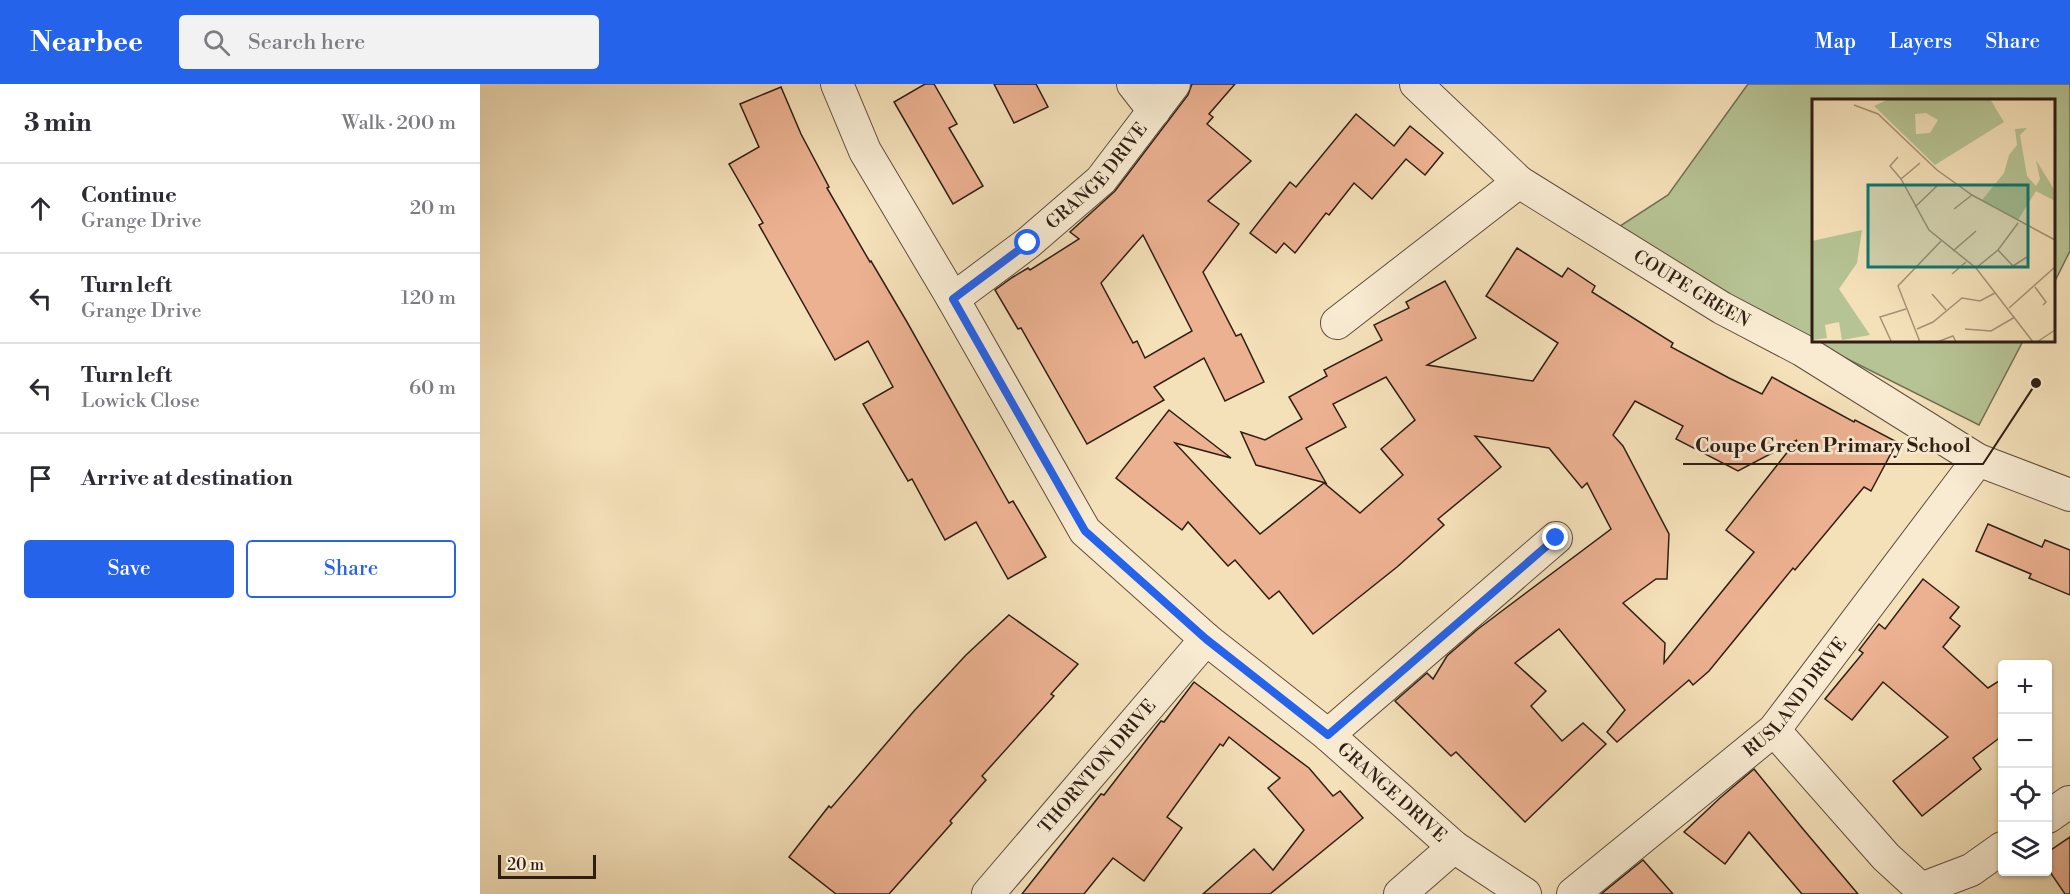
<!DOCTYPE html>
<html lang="en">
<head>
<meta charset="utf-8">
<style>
  :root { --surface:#fff; --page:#f2f2f3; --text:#2b2b33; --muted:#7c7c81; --line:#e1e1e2; --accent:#2563eb }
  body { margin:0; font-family:"Libre Bodoni",serif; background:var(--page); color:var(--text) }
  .controls { position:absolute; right:18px; bottom:18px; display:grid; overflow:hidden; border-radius:6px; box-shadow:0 2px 4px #0004 }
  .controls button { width:54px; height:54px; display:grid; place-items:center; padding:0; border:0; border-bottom:2px solid var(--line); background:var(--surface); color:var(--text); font:30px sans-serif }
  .scale { position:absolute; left:18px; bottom:15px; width:98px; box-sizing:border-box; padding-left:6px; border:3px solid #2f1e14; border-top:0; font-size:16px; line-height:21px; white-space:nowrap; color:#2f1e14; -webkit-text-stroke:4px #f8ebd2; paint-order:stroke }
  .stop { position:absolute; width:18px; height:18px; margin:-14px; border:4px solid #2563eb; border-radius:50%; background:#fff }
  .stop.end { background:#2563eb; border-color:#fff; box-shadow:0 2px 6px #0008 }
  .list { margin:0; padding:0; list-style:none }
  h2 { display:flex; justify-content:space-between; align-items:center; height:78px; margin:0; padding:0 24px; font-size:26px }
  h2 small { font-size:20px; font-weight:400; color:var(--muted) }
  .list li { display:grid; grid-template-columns:39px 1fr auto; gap:18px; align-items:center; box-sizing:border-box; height:90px; padding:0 24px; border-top:2px solid var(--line) }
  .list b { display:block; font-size:22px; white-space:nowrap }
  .list p { margin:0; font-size:20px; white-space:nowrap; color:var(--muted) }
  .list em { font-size:20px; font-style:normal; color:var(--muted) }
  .actions { display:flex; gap:12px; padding:18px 24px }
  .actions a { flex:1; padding:14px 0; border:2px solid var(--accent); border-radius:6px; text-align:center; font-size:21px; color:var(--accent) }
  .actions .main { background:var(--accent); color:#fff }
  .icon { flex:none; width:33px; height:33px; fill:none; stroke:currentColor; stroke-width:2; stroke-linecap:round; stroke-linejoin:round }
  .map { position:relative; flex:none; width:1590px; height:810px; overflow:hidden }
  header { display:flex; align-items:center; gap:36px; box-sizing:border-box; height:84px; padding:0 30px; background:var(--accent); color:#fff }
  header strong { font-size:28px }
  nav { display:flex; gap:33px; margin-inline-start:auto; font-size:21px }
  .search { width:420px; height:54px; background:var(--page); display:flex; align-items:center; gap:15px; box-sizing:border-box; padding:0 21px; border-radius:6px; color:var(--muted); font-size:22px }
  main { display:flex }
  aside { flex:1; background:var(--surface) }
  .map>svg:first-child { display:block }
</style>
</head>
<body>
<header>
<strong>Nearbee</strong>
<div class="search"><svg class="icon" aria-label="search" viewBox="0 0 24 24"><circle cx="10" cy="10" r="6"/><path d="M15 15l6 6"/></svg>Search here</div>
<nav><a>Map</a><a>Layers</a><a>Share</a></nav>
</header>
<main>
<aside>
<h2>3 min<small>Walk · 200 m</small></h2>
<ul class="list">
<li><svg class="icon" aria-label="ahead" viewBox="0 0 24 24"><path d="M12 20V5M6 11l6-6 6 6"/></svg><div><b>Continue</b><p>Grange Drive</p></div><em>20 m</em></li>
<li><svg class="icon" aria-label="left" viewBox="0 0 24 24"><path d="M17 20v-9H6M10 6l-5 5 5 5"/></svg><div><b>Turn left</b><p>Grange Drive</p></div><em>120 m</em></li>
<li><svg class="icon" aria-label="left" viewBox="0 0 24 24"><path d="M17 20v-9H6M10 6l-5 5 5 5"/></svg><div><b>Turn left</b><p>Lowick Close</p></div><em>60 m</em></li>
<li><svg class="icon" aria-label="arrive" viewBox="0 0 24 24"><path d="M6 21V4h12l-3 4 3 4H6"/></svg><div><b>Arrive at destination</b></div></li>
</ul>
<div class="actions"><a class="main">Save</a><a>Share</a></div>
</aside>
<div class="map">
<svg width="1590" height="810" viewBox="0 0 1590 810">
  <rect width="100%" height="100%" fill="#f4e0b9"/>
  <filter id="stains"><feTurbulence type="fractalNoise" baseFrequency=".00333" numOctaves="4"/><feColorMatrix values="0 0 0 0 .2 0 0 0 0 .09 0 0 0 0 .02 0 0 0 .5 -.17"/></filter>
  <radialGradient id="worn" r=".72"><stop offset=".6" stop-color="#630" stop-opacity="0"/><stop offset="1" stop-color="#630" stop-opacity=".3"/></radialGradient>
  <polygon fill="#b6c394" stroke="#727054" stroke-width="1.5" points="1268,0 1590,0 1590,167 1574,199 1574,16 1334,16 1334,256 1543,257 1499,341 1280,231 1137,144 1188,111"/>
  <g fill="#ecb191" stroke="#2f1e14" stroke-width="1.5" fill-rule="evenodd">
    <polygon points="445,0 454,0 477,40 469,44 503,102 473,120 414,18"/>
    <polygon points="514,0 556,0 568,23 534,39"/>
    <path d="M712,0h43l-26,30 4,3 -6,7 44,37 -43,40 31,23 -36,48 33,64 5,-2 23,48 -39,19 -21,-43 -50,29 10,13 -77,44 -66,-116 -3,1 -23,-39 18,-13 15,-9 2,2 49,-31 -9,-7 45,-41 73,-96zM663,151l49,96 -47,27 -8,-17 -4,2 -32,-60z"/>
    <polygon points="301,3 321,50 349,103 347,104 390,178 391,177 427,238 529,419 533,417 566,473 528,495 496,438 465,456 432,395 428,397 383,320 413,303 388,257 355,276 279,141 283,139 249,80 279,63 260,20"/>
    <polygon points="876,30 914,62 930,42 963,69 945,91 926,75 892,115 874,99 849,131 846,129 815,169 804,159 796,169 770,149 810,98 816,103"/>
    <path d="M1037,164l45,29 6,-9 27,18 -3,6 81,51 -2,4 58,31 33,16 10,-17 82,45 1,-2 42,22 -26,49 -7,-4 -69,83 -2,-2 -84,103 -16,14 -4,-5 -72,62 -10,-10 18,-22 -66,-81 -44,34 31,28 -15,15 31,35 21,-18 23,21 -81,78 -69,-70 -5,4 -56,-55 32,-28 6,6 14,-23 31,-27 133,-100 -24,-46 -5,5 -33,-40 -74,-12 26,31 -63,52 6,6 -47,42 -84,67 -34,-43 -10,8 -34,-39 -7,6 -40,-44 -6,8 -66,-52 53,-68 62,48 -56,-15 85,91 64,-51 36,30 43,-38 -22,-26 34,-29 -29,-43 -53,27 13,23 -40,21 20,35 -70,-18 -15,-33 24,8 37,-21 -13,-22 38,-21 -3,-6 58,-30 -8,-15 35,-17 -3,-6 39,-21 31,57 -49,27 106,16 25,-38 -72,-47zM1155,317l48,25 -7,13 62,32 59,-31 -71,90 28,22 -90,111 1,-20 -42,-40 33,-24h11l2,-45 -46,-88 -10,-11z"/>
    <polygon points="1508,440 1562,463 1565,456 1590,466 1590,511 1549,494 1551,490 1496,467"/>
    <polygon points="1443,495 1479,523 1470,534 1480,542 1463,563 1508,604 1522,595 1522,652 1493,674 1501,685 1442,732 1413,697 1468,653 1403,598 1372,636 1345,615 1383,569 1379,566 1399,540 1405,545"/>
    <polygon points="529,531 598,580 571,610 574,612 502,692 506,696 470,737 472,739 409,810 356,810 309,773 349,722 351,724 434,627 486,571"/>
    <polygon points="714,598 829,684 853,712 860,707 883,734 790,810 723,810 774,765 793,786 824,746 788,704 800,694 749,653 743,662 740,660 687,733 702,744 664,797 633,774 604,810 542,810 621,710 624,711 681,637 684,638"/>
    <polygon points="1274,685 1323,745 1378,810 1322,810 1269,748 1245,780 1204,748 1240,714"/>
    <polygon points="1590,753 1590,810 1585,810 1568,785 1568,768"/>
    <polygon points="1163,776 1193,810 1121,810"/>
  </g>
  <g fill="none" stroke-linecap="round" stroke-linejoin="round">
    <g stroke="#604e3d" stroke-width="34">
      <g id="street">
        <path id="s1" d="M357,0l28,67 88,148 132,232 121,108 122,96 126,112 71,47"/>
        <polyline points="653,0 674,27"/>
        <path id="s2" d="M936,0l103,98 203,126 80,42 176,110 92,35"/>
        <path id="s3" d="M473,215l75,-56 73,-63 73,-96"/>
        <polyline points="857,239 1039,98"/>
        <polyline points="1294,646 1406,773 1441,805 1491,786 1522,764"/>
        <polyline points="848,651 1076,454"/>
        <polyline points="1568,733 1589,718"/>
        <path id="s4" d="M508,810l218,-255"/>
        <polyline points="920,810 974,763"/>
        <path id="s5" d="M1093,810l201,-164 204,-270"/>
      </g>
    </g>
    <use href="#street" stroke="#f8ebd2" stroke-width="32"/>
  </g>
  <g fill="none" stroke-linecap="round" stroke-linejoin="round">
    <polyline stroke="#2563eb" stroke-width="8" points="548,159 473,215 605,447 726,555 848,651 1076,454"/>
  </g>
  <g text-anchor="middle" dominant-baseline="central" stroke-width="5" stroke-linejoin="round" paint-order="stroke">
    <g font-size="18" fill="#2f1e14" stroke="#f8ebd2">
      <text stroke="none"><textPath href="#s3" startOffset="190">GRANGE DRIVE</textPath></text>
      <text stroke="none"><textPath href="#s2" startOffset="345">COUPE GREEN</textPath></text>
      <text stroke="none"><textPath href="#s5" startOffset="298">RUSLAND DRIVE</textPath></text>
      <text stroke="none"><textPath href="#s4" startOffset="168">THORNTON DRIVE</textPath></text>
      <text stroke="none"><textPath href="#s1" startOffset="915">GRANGE DRIVE</textPath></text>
    </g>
  </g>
  <g transform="translate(1332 15)">
    <rect width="243" height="243" fill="#f4e0b9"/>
    <path d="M77,0h101l14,23 -69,43 -61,-59zM114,14l12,7 -8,13 -14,1 -1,-20zM215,29l-7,7 7,41 9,10 4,-7 -4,-19 19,31v10l-19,-10 -18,29 -36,-20 22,-27 5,-18 8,-10 -2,-16zM50,131l-5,33 -18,26 31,46 -28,5 -3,-18 -14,3 2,13 -15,2v-99z" fill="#b6c394" fill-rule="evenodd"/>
    <path fill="none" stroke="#a59277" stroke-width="1.5" d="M42,6l24,9 59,56 35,25 83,45M86,58l-8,9 11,13 28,51 47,38 57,74M89,80l19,-16M103,108l24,-23M142,110l18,-14M186,151l15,16 14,-9M141,152l23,-20M164,169l22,-18 20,-27M140,175l14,-12M223,188l11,15 -3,3M120,195l14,16M197,209l46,-41M105,230l16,-7 29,-24 18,3 15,-8M153,230l26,2 24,-14M79,242l-11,-24 26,-8M108,243l-22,-56 43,-45M125,243l16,-6 3,6M225,243l18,-12"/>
    <path fill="#0f766e" fill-opacity="0.15" stroke="#0f766e" stroke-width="3" d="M56,86h160v82h-160z"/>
    <rect width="243" height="243" fill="none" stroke="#2f1e14" stroke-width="3"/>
  </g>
  <path fill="none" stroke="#2f1e14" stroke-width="2" d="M1556 299L1503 380H1203"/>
  <circle fill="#2f1e14" stroke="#f8ebd2" stroke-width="2" cx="1556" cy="299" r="6"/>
  <g font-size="20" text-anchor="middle" font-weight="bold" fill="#2f1e14" stroke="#f8ebd2" stroke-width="5" stroke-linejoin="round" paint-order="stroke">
    <text x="1353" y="368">Coupe Green Primary School</text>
  </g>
  <rect width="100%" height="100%" filter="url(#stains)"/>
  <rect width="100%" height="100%" fill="url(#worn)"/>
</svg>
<div class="controls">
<button>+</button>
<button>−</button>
<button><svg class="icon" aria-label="locate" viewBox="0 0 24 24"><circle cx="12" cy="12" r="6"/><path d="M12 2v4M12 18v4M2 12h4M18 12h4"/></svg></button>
<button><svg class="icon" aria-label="layers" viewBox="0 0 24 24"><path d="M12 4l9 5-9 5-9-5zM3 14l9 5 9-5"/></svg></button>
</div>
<div class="scale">20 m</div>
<div class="stop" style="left:548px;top:159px"></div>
<div class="stop end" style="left:1076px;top:454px"></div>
</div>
</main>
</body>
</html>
